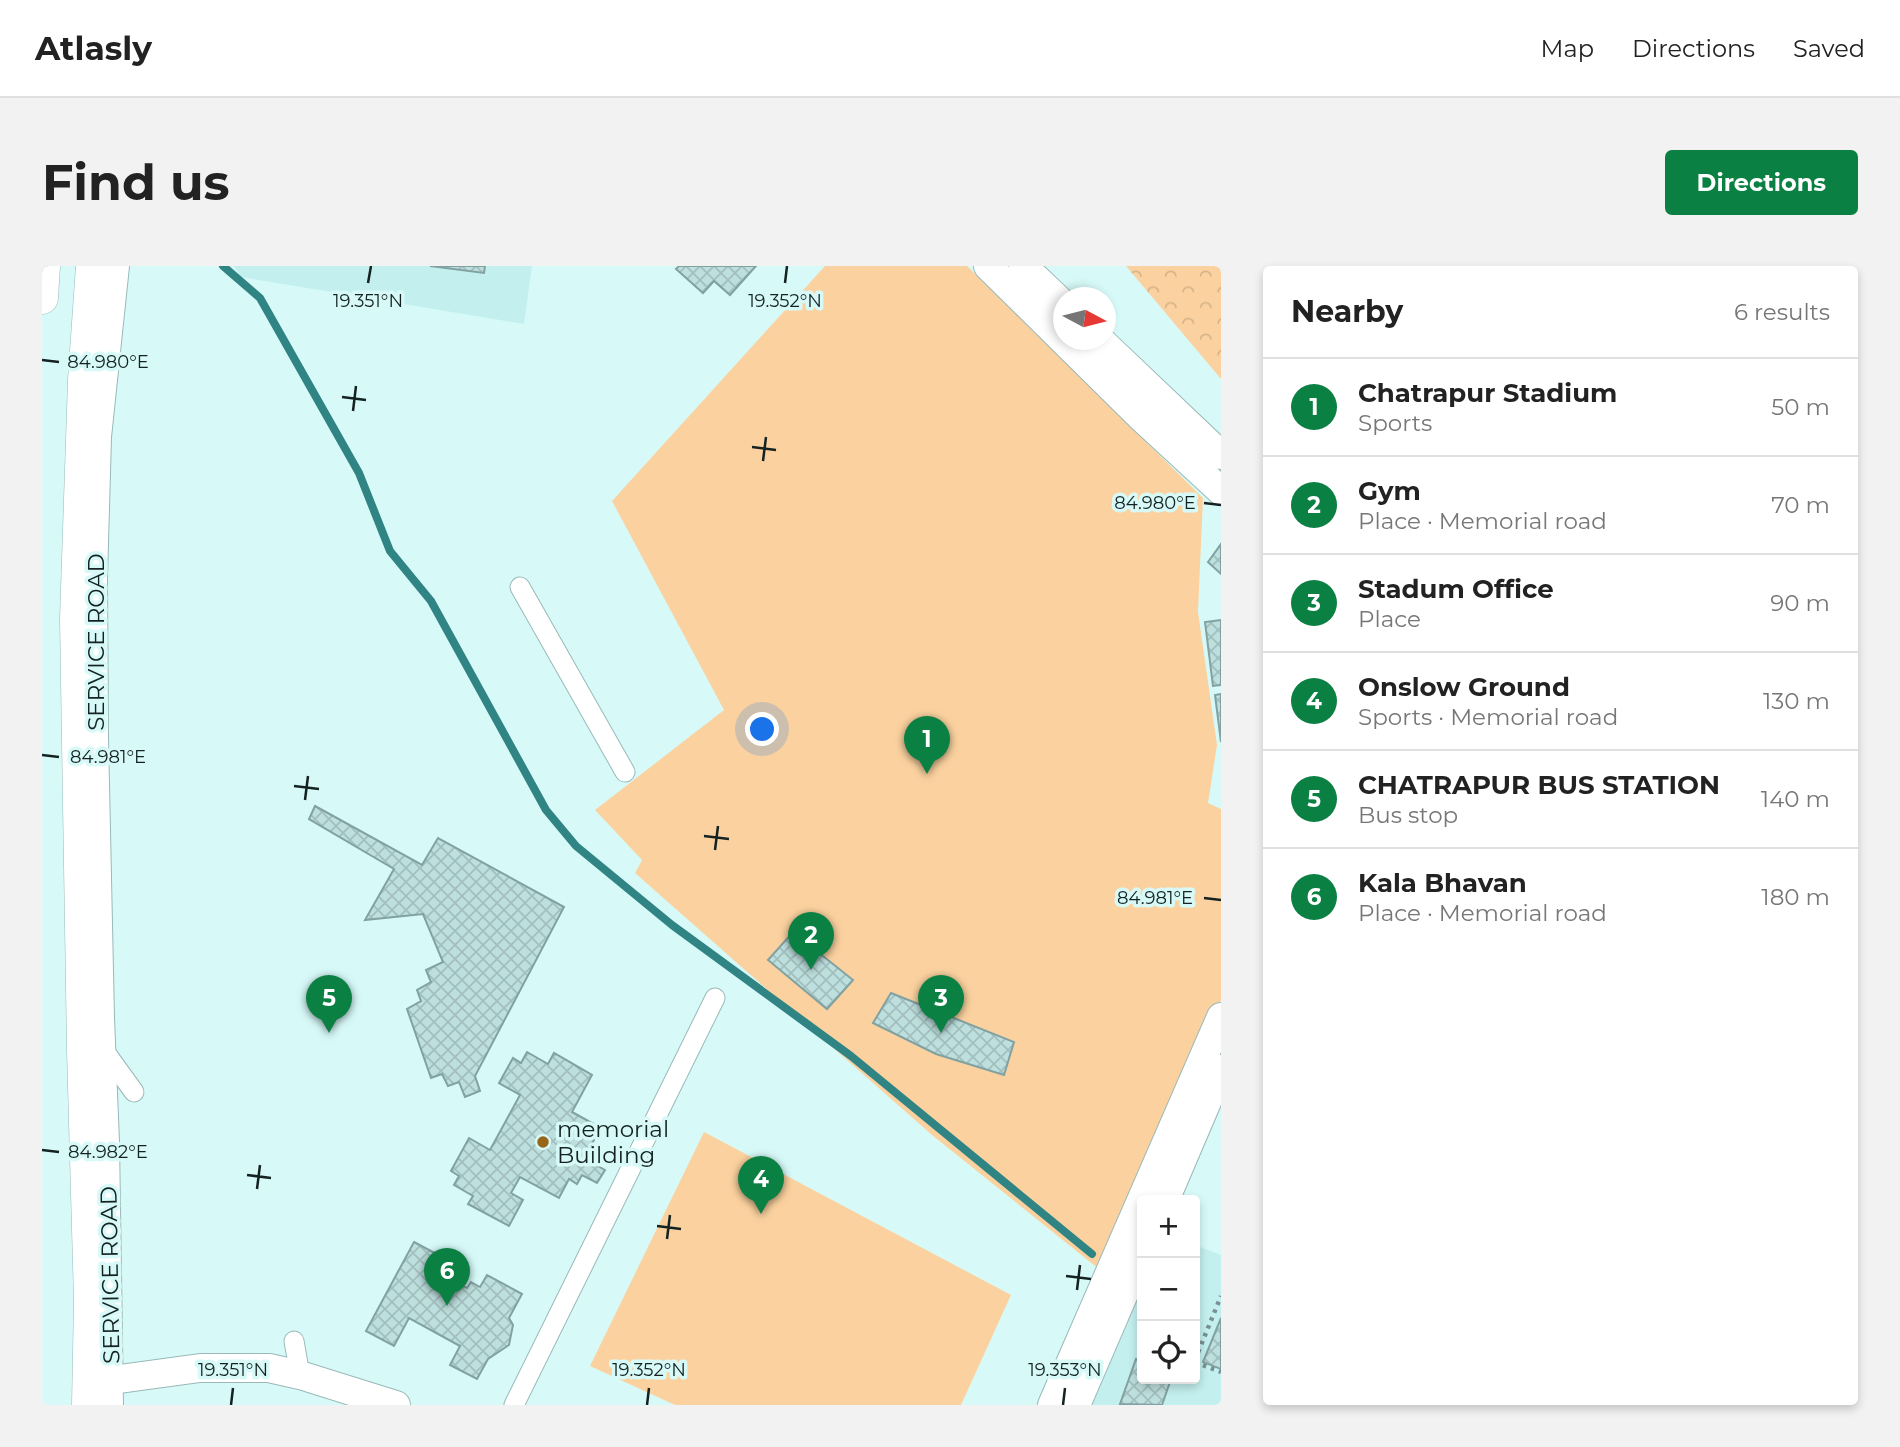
<!DOCTYPE html>
<html lang="en">
<head>
<meta charset="utf-8">
<style>
  :root { --surface:#fff; --page:#f2f2f2; --text:#222; --muted:#767676; --line:#e0e0e0; --accent:#0b8043 }
  body { margin:0; font-family:Montserrat,sans-serif; background:var(--page); color:var(--text) }
  .controls { position:absolute; right:21px; bottom:21px; display:grid; overflow:hidden; border-radius:7px; box-shadow:0 4px 10px #0003 }
  .controls button { width:63px; height:63px; display:grid; place-items:center; padding:0; border:0; border-bottom:2px solid var(--line); background:var(--surface); color:var(--text); font:35px sans-serif }
  .compass { position:absolute; left:1011px; top:21px; width:63px; height:63px; border-radius:50%; background:var(--surface); box-shadow:0 4px 10px #0003; rotate:97deg }
  .you { position:absolute; left:721px; top:464px; width:24px; height:24px; margin:-18px; border:5px solid #fff; border-radius:50%; background:#1a73e8; box-shadow:0 0 0 10px #1a73e833 }
  .badge { display:grid; place-items:center; width:46px; height:46px; border-radius:50%; background:var(--accent); color:#fff; font-size:23px; font-weight:700 }
  .pin { position:absolute; translate:-50% -58px; filter:drop-shadow(0 2px 4px #0008) }
  .pin::after { content:''; position:absolute; top:37px; width:24px; height:21px; background:inherit; clip-path:polygon(0 0,100% 0,50% 100%) }
  .list { margin:0; padding:0; list-style:none }
  h2 { display:flex; justify-content:space-between; align-items:center; height:91px; margin:0; padding:0 28px; font-size:30px }
  h2 small { font-size:23px; font-weight:400; color:var(--muted) }
  .list li { display:grid; grid-template-columns:46px 1fr auto; gap:21px; align-items:center; box-sizing:border-box; height:98px; padding:0 28px; border-top:2px solid var(--line) }
  .list b { display:block; font-size:26px; white-space:nowrap }
  .list p { margin:0; font-size:23px; white-space:nowrap; color:var(--muted) }
  .list em { font-size:23px; font-style:normal; color:var(--muted) }
  .icon { flex:none; width:38px; height:38px; fill:none; stroke:currentColor; stroke-width:2; stroke-linecap:round; stroke-linejoin:round }
  .map { position:relative; flex:none; width:1179px; height:1139px; overflow:hidden; border-radius:7px }
  header { display:flex; align-items:center; gap:42px; box-sizing:border-box; height:98px; padding:0 35px; background:var(--surface); border-bottom:2px solid var(--line) }
  header strong { font-size:33px }
  nav { display:flex; gap:38px; margin-inline-start:auto; font-size:24px }
  .intro { display:flex; align-items:center; justify-content:space-between; box-sizing:border-box; height:168px; padding:0 42px }
  h1 { margin:0; font-size:49px }
  .button { padding:18px 32px; border-radius:7px; background:var(--accent); color:#fff; font-size:24px; font-weight:700 }
  main { display:flex; gap:42px; padding:0 42px }
  aside { flex:1; background:var(--surface); border-radius:7px; box-shadow:0 4px 10px #0003 }
  .map>svg:first-child { display:block }
</style>
</head>
<body>
<header>
<strong>Atlasly</strong>
<nav><a>Map</a><a>Directions</a><a>Saved</a></nav>
</header>
<div class="intro"><h1>Find us</h1><a class="button">Directions</a></div>
<main>
<div class="map">
<svg width="1179" height="1139" viewBox="0 0 1179 1139">
  <defs>
    <pattern id="forest-crowns" width="20" height="18" patternUnits="userSpaceOnUse" patternTransform="scale(1.75)"><rect width="20" height="18" fill="#fbd29f"/><path d="M2 6a3 3 0 1 1 6 0M12 15a3 3 0 1 1 6 0" fill="none" stroke="#d6b489"/></pattern>
    <pattern id="building-cross-hatch" width="8" height="8" patternUnits="userSpaceOnUse" patternTransform="scale(1.75)"><rect width="8" height="8" fill="#bddfde"/><path d="M0 0l8 8M0 8l8-8" fill="none" stroke="#a2bfbe"/></pattern>
  </defs>
  <rect width="100%" height="100%" fill="#d7faf9"/>
  <g fill="#c3f0ef">
    <polygon points="192,0 490,0 482,58 199,11"/>
    <polygon points="1153,979 1179,989 1179,1139 1049,1139 1100,1020 1100,1113 1153,1113"/>
  </g>
  <polygon fill="url(#forest-crowns)" points="1084,0 1179,0 1179,113"/>
  <g fill="#fbd29f">
    <polygon points="783,0 925,0 1161,232 1156,346 1175,479 1166,537 1179,543 1179,734 1143,822 1058,1004 890,869 593,607 600,594 553,544 682,444 570,235"/>
    <polygon points="662,866 969,1029 919,1139 633,1139 548,1100"/>
  </g>
  <g fill="none" stroke-linecap="round" stroke-linejoin="round">
    <polyline stroke="#308483" stroke-width="8" points="181,0 218,32 317,207 348,285 389,335 504,544 534,580 630,659 809,790 1050,988"/>
  </g>
  <g fill="url(#building-cross-hatch)" stroke="#81a2a1" stroke-width="2">
    <polygon points="388,0 443,0 442,7"/>
    <polygon points="637,0 714,0 688,29 672,15 661,27 634,3"/>
    <polygon points="1179,278 1179,308 1166,296"/>
    <polygon points="1179,354 1179,419 1171,420 1163,356"/>
    <polygon points="1179,428 1179,476 1173,429"/>
    <polygon points="273,540 380,599 396,572 522,641 433,810 438,825 423,831 417,816 406,820 400,808 389,812 365,743 379,735 375,724 389,716 384,704 401,696 381,648 323,654 352,603 267,553"/>
    <polygon points="751,666 811,714 785,743 726,694"/>
    <polygon points="849,727 972,776 962,809 894,788 831,757"/>
    <polygon points="485,786 506,798 512,787 550,809 530,846 559,862 548,881 555,885 549,896 563,904 555,917 540,909 535,918 527,913 517,932 478,911 469,927 481,934 467,960 426,938 431,930 412,919 417,910 409,905 427,872 448,884 478,829 457,817 471,792 479,797"/>
    <polygon points="372,976 402,992 395,1005 425,1022 429,1016 438,1021 445,1009 480,1028 467,1052 471,1059 467,1079 446,1093 435,1113 408,1099 418,1080 367,1052 352,1080 324,1065"/>
    <polygon points="1179,1052 1179,1103 1161,1096"/>
    <polygon points="1094,1093 1100,1095 1100,1113 1129,1113 1120,1139 1078,1138"/>
  </g>
  <g fill="none" stroke-linecap="round" stroke-linejoin="round">
    <g stroke="#98b9b8" stroke-width="21">
      <g id="minor">
        <polyline points="478,321 583,506"/>
        <polyline points="61,783 92,826"/>
        <polyline points="252,1075 258,1109"/>
        <polyline points="472,1139 673,732"/>
      </g>
    </g>
    <g stroke="#98b9b8" stroke-width="26">
      <polyline id="tertiary" points="69,1139 65,876 60,752 54,471 53,313 57,171 75,0"/>
    </g>
    <g stroke="#98b9b8" stroke-width="30">
      <g id="secondary">
        <polyline points="946,0 1100,152 1179,225"/>
        <polyline points="981,0 1022,39"/>
        <polyline points="1058,74 1179,189"/>
        <polyline points="1123,934 1179,803"/>
        <polyline points="70,1114 158,1102 227,1102 258,1109 354,1139"/>
        <polyline points="1010,1139 1179,751"/>
        <polyline points="1034,1139 1100,986"/>
      </g>
    </g>
    <g stroke="#98b9b8" stroke-width="33">
      <g id="trunk">
        <polyline points="0,32 2,0"/>
        <polyline points="46,1139 48,1034 41,784 34,353 42,114 50,0"/>
      </g>
    </g>
    <g stroke="#799291" stroke-width="4.5" stroke-dasharray="3.5 5" stroke-linecap="butt">
      <polyline points="1153,1094 1179,1030"/>
      <polyline points="1153,1096 1179,1106"/>
    </g>
    <use href="#minor" stroke="#fff" stroke-width="19"/>
    <use href="#tertiary" stroke="#fff" stroke-width="24"/>
    <use href="#secondary" stroke="#fff" stroke-width="28"/>
    <use href="#trunk" stroke="#fff" stroke-width="32"/>
  </g>
  <path fill="none" stroke="#152222" stroke-width="2.5" d="M326,17l3,-17M743,17l2,-17M0,94l17,2M300,131l24,3M311,145l3,-25M710,181l24,3M721,195l3,-24M1162,237l17,2M0,489l17,2M252,520l25,3M263,534l3,-24M662,570l25,3M673,584l3,-24M1162,632l17,2M0,884l17,2M205,909l24,3M215,923l3,-24M615,960l24,3M625,973l3,-24M1024,1010l25,3M1035,1024l3,-25M189,1139l2,-17M605,1139l2,-17M1021,1139l2,-17"/>
  <circle fill="#986619" stroke="#d7faf9" stroke-width="2.5" cx="501" cy="876" r="7"/>
  <g text-anchor="middle" dominant-baseline="central" stroke-width="7" stroke-linejoin="round" paint-order="stroke">
    <g font-size="23" fill="#152222" stroke="#d7faf9">
      <text transform="translate(54 376) rotate(-90)">SERVICE ROAD</text>
      <text transform="translate(68 1009) rotate(-91)">SERVICE ROAD</text>
    </g>
    <g font-size="23" fill="#152222" stroke="#d7faf9" text-anchor="start">
      <text x="515" y="863">memorial<tspan x="515" dy="26">Building</tspan></text>
    </g>
  </g>
  <g font-size="18" text-anchor="middle" fill="#152222" stroke="#d7faf9" stroke-width="7" stroke-linejoin="round" paint-order="stroke">
    <text x="326" y="41">19.351°N</text>
    <text x="743" y="41">19.352°N</text>
    <text x="66" y="102">84.980°E</text>
    <text x="1113" y="243">84.980°E</text>
    <text x="66" y="497">84.981°E</text>
    <text x="1113" y="638">84.981°E</text>
    <text x="66" y="892">84.982°E</text>
    <text x="191" y="1110">19.351°N</text>
    <text x="607" y="1110">19.352°N</text>
    <text x="1023" y="1110">19.353°N</text>
  </g>
</svg>
<div class="controls">
<button>+</button>
<button>−</button>
<button><svg class="icon" aria-label="locate" viewBox="0 0 24 24"><circle cx="12" cy="12" r="6"/><path d="M12 2v4M12 18v4M2 12h4M18 12h4"/></svg></button>
</div>
<svg class="compass" viewBox="-18 -18 36 36"><path d="M0-13l5 13h-10z" fill="#e53935"/><path d="M0 13l5-13h-10z" fill="#767676"/></svg>
<div class="you"></div>
<div class="pin badge" style="left:885px;top:508px">1</div>
<div class="pin badge" style="left:769px;top:704px">2</div>
<div class="pin badge" style="left:899px;top:767px">3</div>
<div class="pin badge" style="left:719px;top:948px">4</div>
<div class="pin badge" style="left:287px;top:767px">5</div>
<div class="pin badge" style="left:405px;top:1040px">6</div>
</div>
<aside>
<h2>Nearby<small>6 results</small></h2>
<ul class="list">
<li><span class="badge">1</span><div><b>Chatrapur Stadium</b><p>Sports</p></div><em>50 m</em></li>
<li><span class="badge">2</span><div><b>Gym</b><p>Place · Memorial road</p></div><em>70 m</em></li>
<li><span class="badge">3</span><div><b>Stadum Office</b><p>Place</p></div><em>90 m</em></li>
<li><span class="badge">4</span><div><b>Onslow Ground</b><p>Sports · Memorial road</p></div><em>130 m</em></li>
<li><span class="badge">5</span><div><b>CHATRAPUR BUS STATION</b><p>Bus stop</p></div><em>140 m</em></li>
<li><span class="badge">6</span><div><b>Kala Bhavan</b><p>Place · Memorial road</p></div><em>180 m</em></li>
</ul>
</aside>
</main>
</body>
</html>
